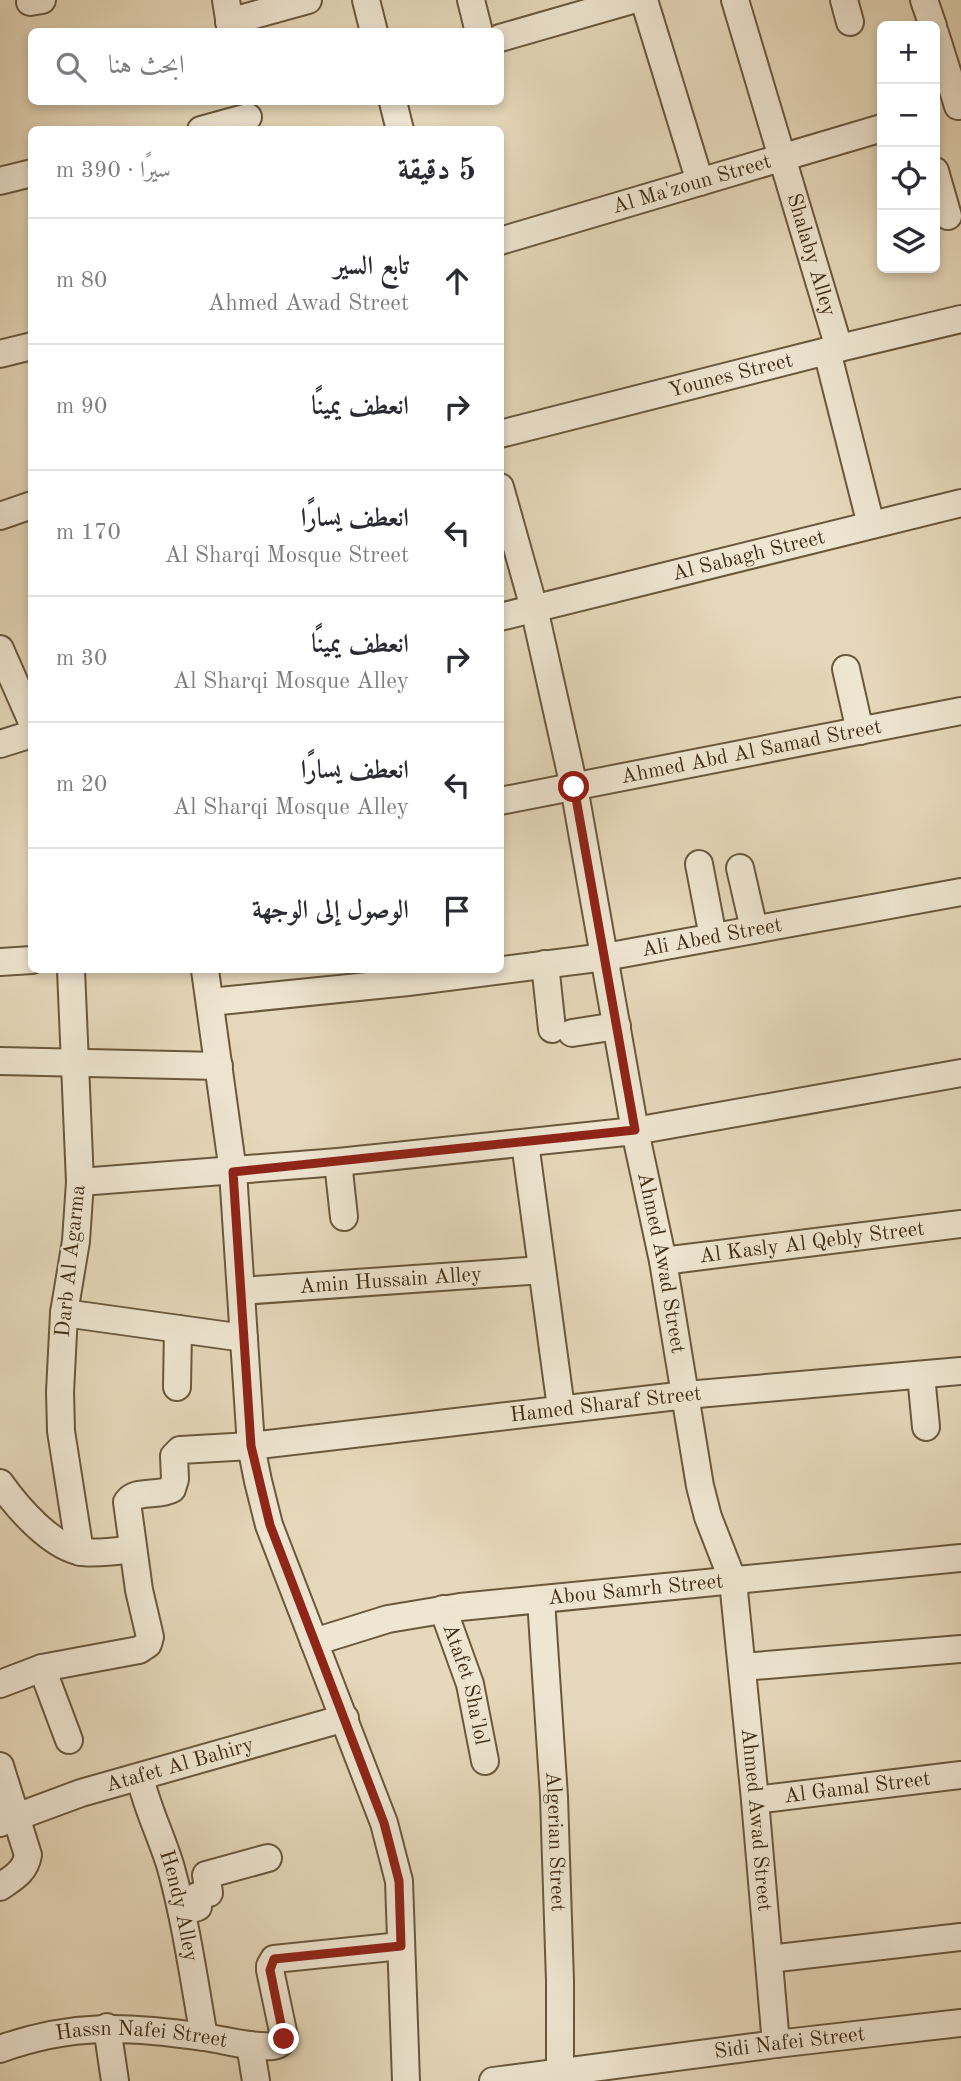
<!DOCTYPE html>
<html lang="ar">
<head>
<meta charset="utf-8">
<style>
  :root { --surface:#fff; --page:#f2f2f3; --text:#2b2b33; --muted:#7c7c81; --line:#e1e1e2 }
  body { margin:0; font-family:"Old Standard TT",Amiri,serif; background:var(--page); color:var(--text); direction:rtl }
  .controls { position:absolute; right:21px; top:21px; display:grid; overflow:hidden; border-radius:10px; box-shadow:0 4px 10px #0003 }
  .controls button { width:63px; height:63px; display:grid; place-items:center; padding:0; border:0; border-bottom:2px solid var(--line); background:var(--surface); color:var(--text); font:35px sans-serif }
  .stop { position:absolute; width:21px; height:21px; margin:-16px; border:5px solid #8f2418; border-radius:50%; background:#fff }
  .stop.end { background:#8f2418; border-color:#fff; box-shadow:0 2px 7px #0008 }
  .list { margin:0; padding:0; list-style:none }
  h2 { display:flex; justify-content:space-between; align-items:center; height:91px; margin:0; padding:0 28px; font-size:30px }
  h2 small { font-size:23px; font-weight:400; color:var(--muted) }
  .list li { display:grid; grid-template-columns:46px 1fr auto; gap:21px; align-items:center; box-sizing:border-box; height:126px; padding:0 28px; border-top:2px solid var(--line) }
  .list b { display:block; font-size:26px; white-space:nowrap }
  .list p { margin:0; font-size:23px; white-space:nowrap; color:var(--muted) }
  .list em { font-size:23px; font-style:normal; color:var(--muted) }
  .icon { flex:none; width:38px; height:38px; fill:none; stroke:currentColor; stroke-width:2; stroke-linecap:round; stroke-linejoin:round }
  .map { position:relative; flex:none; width:961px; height:2081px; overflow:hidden; direction:ltr }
  .search { position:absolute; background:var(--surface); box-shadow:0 4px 10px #0003; left:28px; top:28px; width:476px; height:77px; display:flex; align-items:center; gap:18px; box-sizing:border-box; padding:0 24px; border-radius:10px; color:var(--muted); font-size:26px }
  .panel { position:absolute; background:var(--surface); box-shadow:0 4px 10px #0003; left:28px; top:126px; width:476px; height:847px; border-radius:10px; direction:rtl }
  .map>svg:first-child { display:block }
</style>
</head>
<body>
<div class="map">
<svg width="961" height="2081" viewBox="0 0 961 2081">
  <rect width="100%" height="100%" fill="#e6d8ba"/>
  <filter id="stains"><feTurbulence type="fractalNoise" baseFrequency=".00286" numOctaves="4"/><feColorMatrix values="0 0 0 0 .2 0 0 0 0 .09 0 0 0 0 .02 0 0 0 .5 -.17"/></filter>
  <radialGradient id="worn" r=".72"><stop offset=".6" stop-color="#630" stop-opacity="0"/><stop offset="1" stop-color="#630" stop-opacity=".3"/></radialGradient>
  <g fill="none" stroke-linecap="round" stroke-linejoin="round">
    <g stroke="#6a583d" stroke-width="30">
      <g id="street">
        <polyline points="226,0 231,32"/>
        <polyline points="366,0 374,32"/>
        <polyline points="471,0 479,32"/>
        <polyline points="644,0 700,182"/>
        <path id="s1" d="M735,0l104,348"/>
        <polyline points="844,0 850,22"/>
        <polyline points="924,0 933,26"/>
        <polyline points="30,2 42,0"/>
        <polyline points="229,22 308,0"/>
        <polyline points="935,33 958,106"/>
        <polyline points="500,38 632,0"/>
        <polyline points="393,102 400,130"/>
        <polyline points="201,130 248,117"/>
        <polyline points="935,171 948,216"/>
        <polyline points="0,181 32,173"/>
        <path id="s2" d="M500,241l382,-113"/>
        <polyline points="827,351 871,525"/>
        <polyline points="0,354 32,346"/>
        <path id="s3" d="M500,434l327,-83 134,-32"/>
        <path id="s4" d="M500,487l34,121 40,179 61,344 28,130 37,225 8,31 25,64 22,219 21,244"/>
        <polyline points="0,516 32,505"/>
        <path id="s5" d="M500,617l461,-114"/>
        <polyline points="0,649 32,722"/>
        <polyline points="846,669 860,731"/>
        <polyline points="0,744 32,734"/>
        <path id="s6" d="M500,801l461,-90"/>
        <polyline points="699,864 713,937"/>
        <polyline points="740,868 754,929"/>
        <polyline points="0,962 32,960"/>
        <polyline points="545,964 552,1029"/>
        <polyline points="71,970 80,1182 76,1241 64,1313 60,1392 61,1431 80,1552"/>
        <polyline points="205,970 233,1172 251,1446 258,1481 269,1525 384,1823 399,1881 406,2081"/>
        <path id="s7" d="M210,1002l198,-20 197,-25 356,-65"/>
        <polyline points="572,1033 617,1026"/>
        <polyline points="0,1061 219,1066"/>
        <polyline points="525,1143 561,1408"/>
        <polyline points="338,1162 344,1217"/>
        <polyline points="80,1182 338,1162 635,1131 961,1073"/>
        <path id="s8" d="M663,1261l298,-37"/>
        <path id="s9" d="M241,1291l301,-21"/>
        <polyline points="64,1313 244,1338"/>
        <polyline points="921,1375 926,1427"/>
        <polyline points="177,1387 178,1329"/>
        <path d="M0,1483c17,24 52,65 83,69 16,2 34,-1 50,-3"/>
        <path id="s10" d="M541,1600l13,197 6,184v100"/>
        <path id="s11" d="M443,1609l27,75 15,77"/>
        <path id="s12" d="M314,1642l74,-23 72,-12 501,-49"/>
        <polyline points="742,1667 961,1649"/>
        <polyline points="42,1668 69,1740"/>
        <path id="s13" d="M0,1684l42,-16 97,-18 9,-6 2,-7 -11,-47 -12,-88c9,-13 31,-5 45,-13l3,-10 -1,-23 6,-6 71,-4 435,-51 275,-24"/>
        <path d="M0,1766l28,89c-3,17 -15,23 -28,32"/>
        <path id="s14" d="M140,1777c7,32 22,60 31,91 15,55 23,112 33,169"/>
        <path id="s15" d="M755,1800l206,-25"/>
        <path id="s16" d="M0,1823l81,-30 264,-75"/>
        <polyline points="182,1912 198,1907 197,1896 209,1893 206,1875 268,1858"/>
        <polyline points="769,1959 961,1937"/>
        <polyline points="107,2027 115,2081"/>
        <polyline points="250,2045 256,2081"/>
        <path id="s17" d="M0,2049c72,-26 129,-23 203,-12 23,3 47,11 70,9 7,-1 9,-4 11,-10l-14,-66v-4l4,-7 127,-13"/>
        <path id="s18" d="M493,2081l283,-37 185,-21"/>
      </g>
    </g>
    <use href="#street" stroke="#efe6d2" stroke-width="26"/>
  </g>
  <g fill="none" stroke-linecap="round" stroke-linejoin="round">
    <polyline stroke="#8f2418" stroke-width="9" points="284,2039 270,1970 274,1959 401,1946 399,1881 384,1823 270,1525 251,1446 233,1172 635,1130 574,787"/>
  </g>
  <g text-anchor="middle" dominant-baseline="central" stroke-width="5" stroke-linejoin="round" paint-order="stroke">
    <g font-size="21" fill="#412d13" stroke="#efe6d2">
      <text stroke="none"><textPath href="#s2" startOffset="200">Al Ma'zoun Street</textPath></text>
      <text stroke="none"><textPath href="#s1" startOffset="266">Shalaby Alley</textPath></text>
      <text stroke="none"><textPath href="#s3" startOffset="238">Younes Street</textPath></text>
      <text stroke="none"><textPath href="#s5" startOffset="256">Al Sabagh Street</textPath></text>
      <text stroke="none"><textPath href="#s6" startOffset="256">Ahmed Abd Al Samad Street</textPath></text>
      <text stroke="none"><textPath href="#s7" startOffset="506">Ali Abed Street</textPath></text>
      <text stroke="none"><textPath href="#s8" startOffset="150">Al Kasly Al Qebly Street</textPath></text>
      <text transform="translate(71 1261) rotate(-84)">Darb Al Agarma</text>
      <text stroke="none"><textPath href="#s4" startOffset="793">Ahmed Awad Street</textPath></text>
      <text stroke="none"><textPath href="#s9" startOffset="150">Amin Hussain Alley</textPath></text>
      <text stroke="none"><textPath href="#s13" startOffset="817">Hamed Sharaf Street</textPath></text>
      <text stroke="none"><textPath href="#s12" startOffset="327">Abou Samrh Street</textPath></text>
      <text stroke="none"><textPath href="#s11" startOffset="79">Atafet Sha'lol</textPath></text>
      <text stroke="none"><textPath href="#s16" startOffset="189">Atafet Al Bahiry</textPath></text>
      <text stroke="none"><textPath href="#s15" startOffset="103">Al Gamal Street</textPath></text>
      <text stroke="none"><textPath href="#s4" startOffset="1360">Ahmed Awad Street</textPath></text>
      <text stroke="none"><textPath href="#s10" startOffset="242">Algerian Street</textPath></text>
      <text stroke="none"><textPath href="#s14" startOffset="135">Hendy Alley</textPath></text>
      <text stroke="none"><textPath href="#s17" startOffset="144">Hassn Nafei Street</textPath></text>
      <text stroke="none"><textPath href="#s18" startOffset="299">Sidi Nafei Street</textPath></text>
    </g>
  </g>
  <rect width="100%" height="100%" filter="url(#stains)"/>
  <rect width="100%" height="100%" fill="url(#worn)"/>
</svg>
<div class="controls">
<button>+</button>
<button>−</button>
<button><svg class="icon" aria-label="locate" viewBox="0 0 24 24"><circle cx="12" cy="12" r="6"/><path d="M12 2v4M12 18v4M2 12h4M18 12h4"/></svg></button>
<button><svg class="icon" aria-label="layers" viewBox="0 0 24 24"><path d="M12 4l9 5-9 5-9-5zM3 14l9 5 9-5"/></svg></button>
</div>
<div class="stop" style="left:574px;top:787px"></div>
<div class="stop end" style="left:284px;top:2039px"></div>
<div class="search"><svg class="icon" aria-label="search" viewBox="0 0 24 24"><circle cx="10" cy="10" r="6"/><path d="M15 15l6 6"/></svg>ابحث هنا</div>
<section class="panel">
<h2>5 دقيقة<small>سيرًا · 390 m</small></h2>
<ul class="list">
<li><svg class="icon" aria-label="ahead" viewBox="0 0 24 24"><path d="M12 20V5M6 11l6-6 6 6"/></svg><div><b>تابع السير</b><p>Ahmed Awad Street</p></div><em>80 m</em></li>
<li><svg class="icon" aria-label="right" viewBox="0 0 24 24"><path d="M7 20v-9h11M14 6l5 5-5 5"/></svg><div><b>انعطف يمينًا</b></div><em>90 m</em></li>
<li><svg class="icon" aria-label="left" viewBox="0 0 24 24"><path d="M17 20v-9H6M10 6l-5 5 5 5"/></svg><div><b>انعطف يسارًا</b><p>Al Sharqi Mosque Street</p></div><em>170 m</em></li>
<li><svg class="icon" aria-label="right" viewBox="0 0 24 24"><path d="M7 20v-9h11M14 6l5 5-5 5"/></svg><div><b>انعطف يمينًا</b><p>Al Sharqi Mosque Alley</p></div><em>30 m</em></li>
<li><svg class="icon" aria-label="left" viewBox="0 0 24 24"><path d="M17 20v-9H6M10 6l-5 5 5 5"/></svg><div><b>انعطف يسارًا</b><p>Al Sharqi Mosque Alley</p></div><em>20 m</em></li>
<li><svg class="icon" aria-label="arrive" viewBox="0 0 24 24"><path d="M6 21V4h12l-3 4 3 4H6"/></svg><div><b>الوصول إلى الوجهة</b></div></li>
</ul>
</section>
</div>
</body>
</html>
